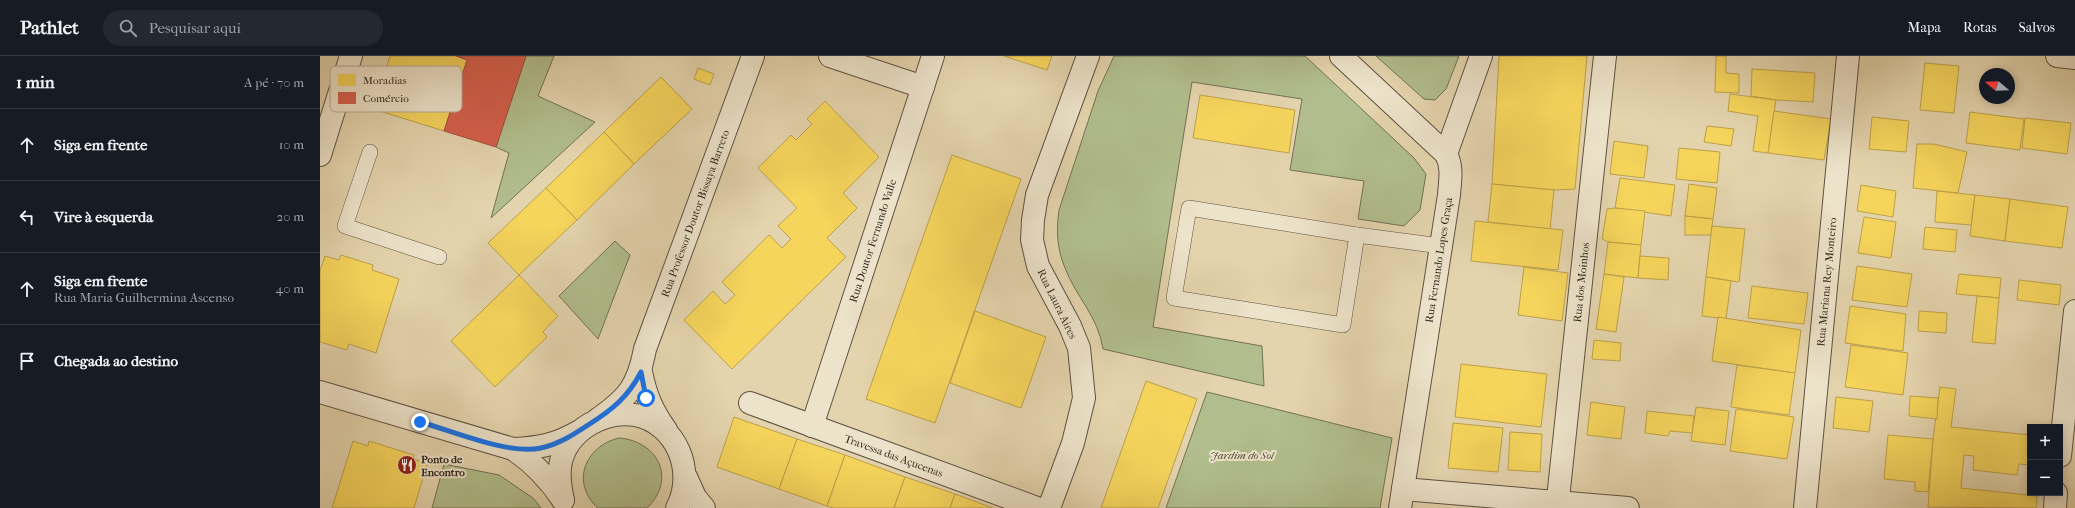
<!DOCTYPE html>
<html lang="pt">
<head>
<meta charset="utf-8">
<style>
  :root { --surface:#171b24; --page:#242831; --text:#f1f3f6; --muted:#9ea1a6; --line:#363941 }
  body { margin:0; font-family:"IM FELL French Canon",serif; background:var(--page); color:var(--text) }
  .controls { position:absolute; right:12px; bottom:12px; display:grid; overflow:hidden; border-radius:0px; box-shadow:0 2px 10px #0003 }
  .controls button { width:36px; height:36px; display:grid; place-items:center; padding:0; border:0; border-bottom:1px solid var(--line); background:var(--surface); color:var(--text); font:20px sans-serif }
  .compass { position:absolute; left:1659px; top:12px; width:36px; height:36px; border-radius:50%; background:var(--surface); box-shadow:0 2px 10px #0003; rotate:289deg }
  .stop { position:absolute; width:12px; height:12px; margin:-9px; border:3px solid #1a73e8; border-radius:50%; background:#fff }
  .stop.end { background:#1a73e8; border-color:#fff; box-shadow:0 1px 4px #0008 }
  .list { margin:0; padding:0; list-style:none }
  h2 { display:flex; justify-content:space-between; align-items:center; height:52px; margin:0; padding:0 16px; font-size:17px }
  h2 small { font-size:13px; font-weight:400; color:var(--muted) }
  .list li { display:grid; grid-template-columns:26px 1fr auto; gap:12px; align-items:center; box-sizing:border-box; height:72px; padding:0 16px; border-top:1px solid var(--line) }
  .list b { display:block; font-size:15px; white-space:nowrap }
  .list p { margin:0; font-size:13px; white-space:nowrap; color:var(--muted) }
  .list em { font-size:13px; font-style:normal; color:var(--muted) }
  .icon { flex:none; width:22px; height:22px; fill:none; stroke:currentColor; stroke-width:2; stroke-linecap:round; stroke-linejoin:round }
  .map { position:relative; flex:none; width:1755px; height:452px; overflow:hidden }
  header { display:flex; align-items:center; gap:24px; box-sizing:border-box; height:56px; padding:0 20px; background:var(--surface); border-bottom:1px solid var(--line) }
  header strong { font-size:19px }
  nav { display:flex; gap:22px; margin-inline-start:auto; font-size:14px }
  .search { width:280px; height:36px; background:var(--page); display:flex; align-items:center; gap:10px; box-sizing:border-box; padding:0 14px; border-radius:22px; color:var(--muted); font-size:15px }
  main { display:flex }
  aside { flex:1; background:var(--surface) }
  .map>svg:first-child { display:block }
</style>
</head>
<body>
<header>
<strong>Pathlet</strong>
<div class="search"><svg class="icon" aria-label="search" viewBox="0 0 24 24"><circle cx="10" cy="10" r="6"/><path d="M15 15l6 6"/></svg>Pesquisar aqui</div>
<nav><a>Mapa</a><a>Rotas</a><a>Salvos</a></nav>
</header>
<main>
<aside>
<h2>1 min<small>A pé · 70 m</small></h2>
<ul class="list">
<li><svg class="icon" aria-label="ahead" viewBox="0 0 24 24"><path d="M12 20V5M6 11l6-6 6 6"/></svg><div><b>Siga em frente</b></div><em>10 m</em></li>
<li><svg class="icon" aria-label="left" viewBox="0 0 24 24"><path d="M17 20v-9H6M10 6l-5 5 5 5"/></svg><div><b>Vire à esquerda</b></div><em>20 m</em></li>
<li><svg class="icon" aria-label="ahead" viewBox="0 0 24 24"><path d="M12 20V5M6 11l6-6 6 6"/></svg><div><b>Siga em frente</b><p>Rua Maria Guilhermina Ascenso</p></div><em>40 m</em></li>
<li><svg class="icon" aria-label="arrive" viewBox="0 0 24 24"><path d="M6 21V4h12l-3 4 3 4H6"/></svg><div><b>Chegada ao destino</b></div></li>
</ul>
</aside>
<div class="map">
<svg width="1755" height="452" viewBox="0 0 1755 452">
  <rect width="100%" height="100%" fill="#e4d4ad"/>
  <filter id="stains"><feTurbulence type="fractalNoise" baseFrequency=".005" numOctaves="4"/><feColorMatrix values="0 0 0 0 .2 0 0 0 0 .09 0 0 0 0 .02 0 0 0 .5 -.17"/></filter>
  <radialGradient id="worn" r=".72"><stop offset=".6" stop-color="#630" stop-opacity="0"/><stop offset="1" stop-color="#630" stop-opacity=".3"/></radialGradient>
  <g fill="#b1bd8c" stroke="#727256">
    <polygon points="206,0 234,0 218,40 275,66 171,162 189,97 176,91"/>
    <path d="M794,0h191l109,102 12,16 -6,36 -16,16 -46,-7 6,-38 -74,-11 12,-71 -110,-17 -39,245 109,19 2,40 -161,-37c-5,-33 -27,-52 -38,-81 -8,-19 -9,-37 -6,-58l39,-119z"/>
    <polygon points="1056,0 1139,0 1126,33 1115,44 1104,43"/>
    <polygon points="295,185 310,199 278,283 239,240"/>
    <polygon points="887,336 1072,382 1060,452 846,452"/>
    <path d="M299,382c39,3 58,41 28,70h-49c-28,-25 -13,-62 21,-70z"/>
    <polygon points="124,408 179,419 213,442 221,452 112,452"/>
  </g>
  <g fill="#f6d55c" stroke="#bca14a">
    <polygon points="70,0 136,0 147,4 124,75 53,53"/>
    <polygon points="684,0 732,0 727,14"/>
    <polygon points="1179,0 1267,0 1255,133 1234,134 1172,128"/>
    <polygon points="1396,0 1406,0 1406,17 1419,18 1419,37 1395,36"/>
    <polygon points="1605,7 1639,10 1634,57 1600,54"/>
    <polygon points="378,12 394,18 390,29 374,23"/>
    <polygon points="1432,13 1495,17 1493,46 1456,44 1431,40"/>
    <polygon points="341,21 372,53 314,108 284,76"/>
    <polygon points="1410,38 1456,44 1448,97 1433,95 1438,60 1408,55"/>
    <polygon points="880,39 975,54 969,97 873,82"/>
    <polygon points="505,45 559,101 523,137 537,152 507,182 526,201 412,313 364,264 393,235 405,248 415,239 402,226 449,179 462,192 471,183 458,170 477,152 438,112 471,79 476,84 492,68 487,63"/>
    <polygon points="1454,55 1511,63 1504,104 1448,97"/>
    <polygon points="1650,56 1704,63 1700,94 1646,87"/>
    <polygon points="1552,61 1589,65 1586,96 1549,93"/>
    <polygon points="1705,62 1751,67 1747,98 1702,92"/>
    <polygon points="1387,70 1414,73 1411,90 1384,86"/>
    <polygon points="284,76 314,108 257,164 226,132"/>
    <polygon points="1294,85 1328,90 1324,122 1290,118"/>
    <polygon points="1597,88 1614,88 1647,96 1638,137 1593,132"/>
    <polygon points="1359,92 1400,96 1397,127 1356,123"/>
    <polygon points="632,99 701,123 615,367 546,343"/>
    <polygon points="1300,122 1355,129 1351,160 1295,152"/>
    <polygon points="1172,128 1234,134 1230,173 1168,166"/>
    <polygon points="1369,128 1397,132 1393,163 1365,160"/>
    <polygon points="1541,129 1576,135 1573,161 1537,155"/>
    <polygon points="226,132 257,164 199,219 168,187"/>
    <polygon points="1617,135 1655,139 1651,169 1615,166"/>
    <polygon points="1655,139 1690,143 1685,185 1650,180"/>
    <polygon points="1690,143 1748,151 1742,192 1685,185"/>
    <polygon points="1295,152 1325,155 1321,189 1288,186 1282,183 1287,153"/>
    <polygon points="1365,160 1393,163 1391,179 1365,179"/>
    <polygon points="1544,161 1576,166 1571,202 1538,197"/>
    <polygon points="1155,165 1243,174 1238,214 1151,205"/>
    <polygon points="1392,170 1425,173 1419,226 1386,221"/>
    <polygon points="1605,171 1637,174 1635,196 1603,193"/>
    <polygon points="1288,186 1321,189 1318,222 1284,218"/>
    <polygon points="21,199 53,209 52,214 79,223 56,297 29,288 27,294 0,286 0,215 5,200 19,204"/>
    <polygon points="1320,200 1349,202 1348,224 1318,222"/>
    <polygon points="1537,210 1592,218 1587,251 1532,244"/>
    <polygon points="1204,211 1248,217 1242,265 1198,259"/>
    <polygon points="1284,218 1304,221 1296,276 1276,273"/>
    <polygon points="1639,218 1681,222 1679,242 1636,238"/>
    <polygon points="199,219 238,260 223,276 227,281 175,331 131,285"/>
    <polygon points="1386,221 1411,225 1406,263 1382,260"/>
    <polygon points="1699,224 1741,229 1739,249 1697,244"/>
    <polygon points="1432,230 1488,237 1484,268 1428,262"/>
    <polygon points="1657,240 1679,242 1675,288 1652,286"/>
    <polygon points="1530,250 1586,258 1583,295 1525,287"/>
    <polygon points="655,255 726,281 701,352 630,327"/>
    <polygon points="1599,255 1627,257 1626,277 1598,275"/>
    <polygon points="1398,261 1481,274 1475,317 1392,305"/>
    <polygon points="1274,284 1301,287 1300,305 1272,303"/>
    <polygon points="1531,289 1588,297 1583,339 1525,331"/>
    <polygon points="1141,308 1227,318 1221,371 1135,361"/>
    <polygon points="1417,309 1475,317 1469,359 1411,351"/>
    <polygon points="826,325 877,343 838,452 781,452"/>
    <polygon points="1620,331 1636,333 1631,371 1710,379 1710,409 1699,408 1697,419 1653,414 1654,400 1644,399 1641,432 1717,440 1716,452 1608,451 1613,383"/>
    <polygon points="1590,340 1618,342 1617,363 1589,360"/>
    <polygon points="1516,341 1553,345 1549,376 1513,372"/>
    <polygon points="1271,346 1305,351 1301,383 1267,379"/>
    <polygon points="1376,351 1409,355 1405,389 1371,385"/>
    <polygon points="1416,353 1474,361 1467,403 1410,395"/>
    <polygon points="1327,355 1374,360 1372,377 1350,375 1348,380 1325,377"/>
    <polygon points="414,361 477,383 459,433 397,411"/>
    <polygon points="1133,367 1183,372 1178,416 1128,412"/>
    <polygon points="1190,376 1222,378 1220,416 1188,414"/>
    <polygon points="1568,379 1613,383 1608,436 1595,435 1595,426 1564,423"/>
    <polygon points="477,383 525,399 507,450 459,433"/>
    <polygon points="33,385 48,390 49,385 94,399 93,403 107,408 94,452 12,452"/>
    <polygon points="525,399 585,421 574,452 513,452 507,450"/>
    <polygon points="585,421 635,438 630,452 574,452"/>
    <polygon points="635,438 673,452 630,452"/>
  </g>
  <polygon fill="#d6604d" stroke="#a54f3f" points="136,0 206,0 176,91 124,75 147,4"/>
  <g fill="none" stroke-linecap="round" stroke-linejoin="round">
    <g stroke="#5f5242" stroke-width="16">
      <g id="service">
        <polyline points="50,96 25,170 119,201"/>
        <polygon points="869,152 1037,179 1023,269 854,242"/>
        <polyline points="1037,179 1121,190"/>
      </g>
    </g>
    <g stroke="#5f5242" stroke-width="24">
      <g id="minor">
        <polyline points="510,0 603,31"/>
        <path d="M1021,0l105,98c7,13 4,27 3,41l-49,313"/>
        <polyline points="1737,0 1755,2"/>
        <polyline points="1126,98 1161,0"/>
        <polyline points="0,99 31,0"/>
        <path d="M321,316c5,24 11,38 25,58"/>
        <path d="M0,336l193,57c21,14 36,30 50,51"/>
        <path id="s1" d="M430,347l287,105"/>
        <path id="s2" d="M278,363c30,-21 40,-33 47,-70l108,-293"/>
        <path id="s3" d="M492,370l121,-370"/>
        <path d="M193,393c26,-1 42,-4 65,-17"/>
        <polyline points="1740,400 1755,255"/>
        <polyline points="366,421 375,441 384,452"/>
        <polyline points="1083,433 1308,452"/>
        <path d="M243,444c-3,-13 -5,-26 -2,-39 8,-31 43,-51 74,-46 42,8 61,57 42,93"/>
        <polyline points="729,452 753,387 764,342 759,292 750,270 718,210 712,184 713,164 717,139 768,0"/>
        <path id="s4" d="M1237,452l48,-452"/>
        <path id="s5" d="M1485,452l43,-452"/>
        <polyline points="1735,452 1736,437"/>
      </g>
    </g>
    <use href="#service" stroke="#ede3ca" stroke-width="15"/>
    <use href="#minor" stroke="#ede3ca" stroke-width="22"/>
  </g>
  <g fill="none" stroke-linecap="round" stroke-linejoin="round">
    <path stroke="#1a73e8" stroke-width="5" d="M100,366c33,9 88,33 121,26 18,-4 32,-13 47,-23 24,-15 40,-28 53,-53l5,26"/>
  </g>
  <defs>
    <g id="restaurant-disc" transform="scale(1)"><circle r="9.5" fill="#8f2418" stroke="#ede3ca"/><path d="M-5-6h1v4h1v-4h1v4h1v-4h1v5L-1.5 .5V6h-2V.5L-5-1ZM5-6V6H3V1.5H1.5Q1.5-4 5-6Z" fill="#fff"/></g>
  </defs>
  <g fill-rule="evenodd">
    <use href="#restaurant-disc" x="87" y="409"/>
  </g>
  <g text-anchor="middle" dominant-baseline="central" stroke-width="4" stroke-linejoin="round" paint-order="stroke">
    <g font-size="11" fill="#33271f" stroke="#ede3ca">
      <text stroke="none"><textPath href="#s2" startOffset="232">Rua Professor Doutor Bissaya Barreto</textPath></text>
      <text stroke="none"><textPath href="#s3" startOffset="195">Rua Doutor Fernando Valle</textPath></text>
      <text transform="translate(1119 204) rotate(-81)">Rua Fernando Lopes Graça</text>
      <text stroke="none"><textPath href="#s4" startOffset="227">Rua dos Moinhos</textPath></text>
      <text stroke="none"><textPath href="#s5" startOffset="227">Rua Mariana Rey Monteiro</textPath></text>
      <text transform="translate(737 248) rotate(64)">Rua Laura Aires</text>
      <text stroke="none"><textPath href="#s1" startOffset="153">Travessa das Açucenas</textPath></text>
    </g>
    <g font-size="11" font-style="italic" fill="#524c3a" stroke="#ede3ca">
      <text x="922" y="399">Jardim do Sol</text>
    </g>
    <g font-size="11" font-weight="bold" fill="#33271f" stroke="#ede3ca" text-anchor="start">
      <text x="101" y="403">Ponto de<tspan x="101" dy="13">Encontro</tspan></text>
    </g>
  </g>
  <rect x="10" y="10" width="132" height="46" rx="6" fill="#ede3ca" stroke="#b5ab97" stroke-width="1"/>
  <rect x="18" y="18" width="18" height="12" fill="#f6d55c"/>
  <rect x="18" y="36" width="18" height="12" fill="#d6604d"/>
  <g font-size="11" fill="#33271f">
    <text x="43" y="28">Moradias</text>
    <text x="43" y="46">Comércio</text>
  </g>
  <rect width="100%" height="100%" filter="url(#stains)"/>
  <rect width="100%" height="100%" fill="url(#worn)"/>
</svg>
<div class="controls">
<button>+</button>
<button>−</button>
</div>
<svg class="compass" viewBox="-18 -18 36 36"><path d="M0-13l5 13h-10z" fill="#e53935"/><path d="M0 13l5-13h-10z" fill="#9ea1a6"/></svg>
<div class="stop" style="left:326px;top:342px"></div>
<div class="stop end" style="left:100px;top:366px"></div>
</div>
</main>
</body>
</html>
